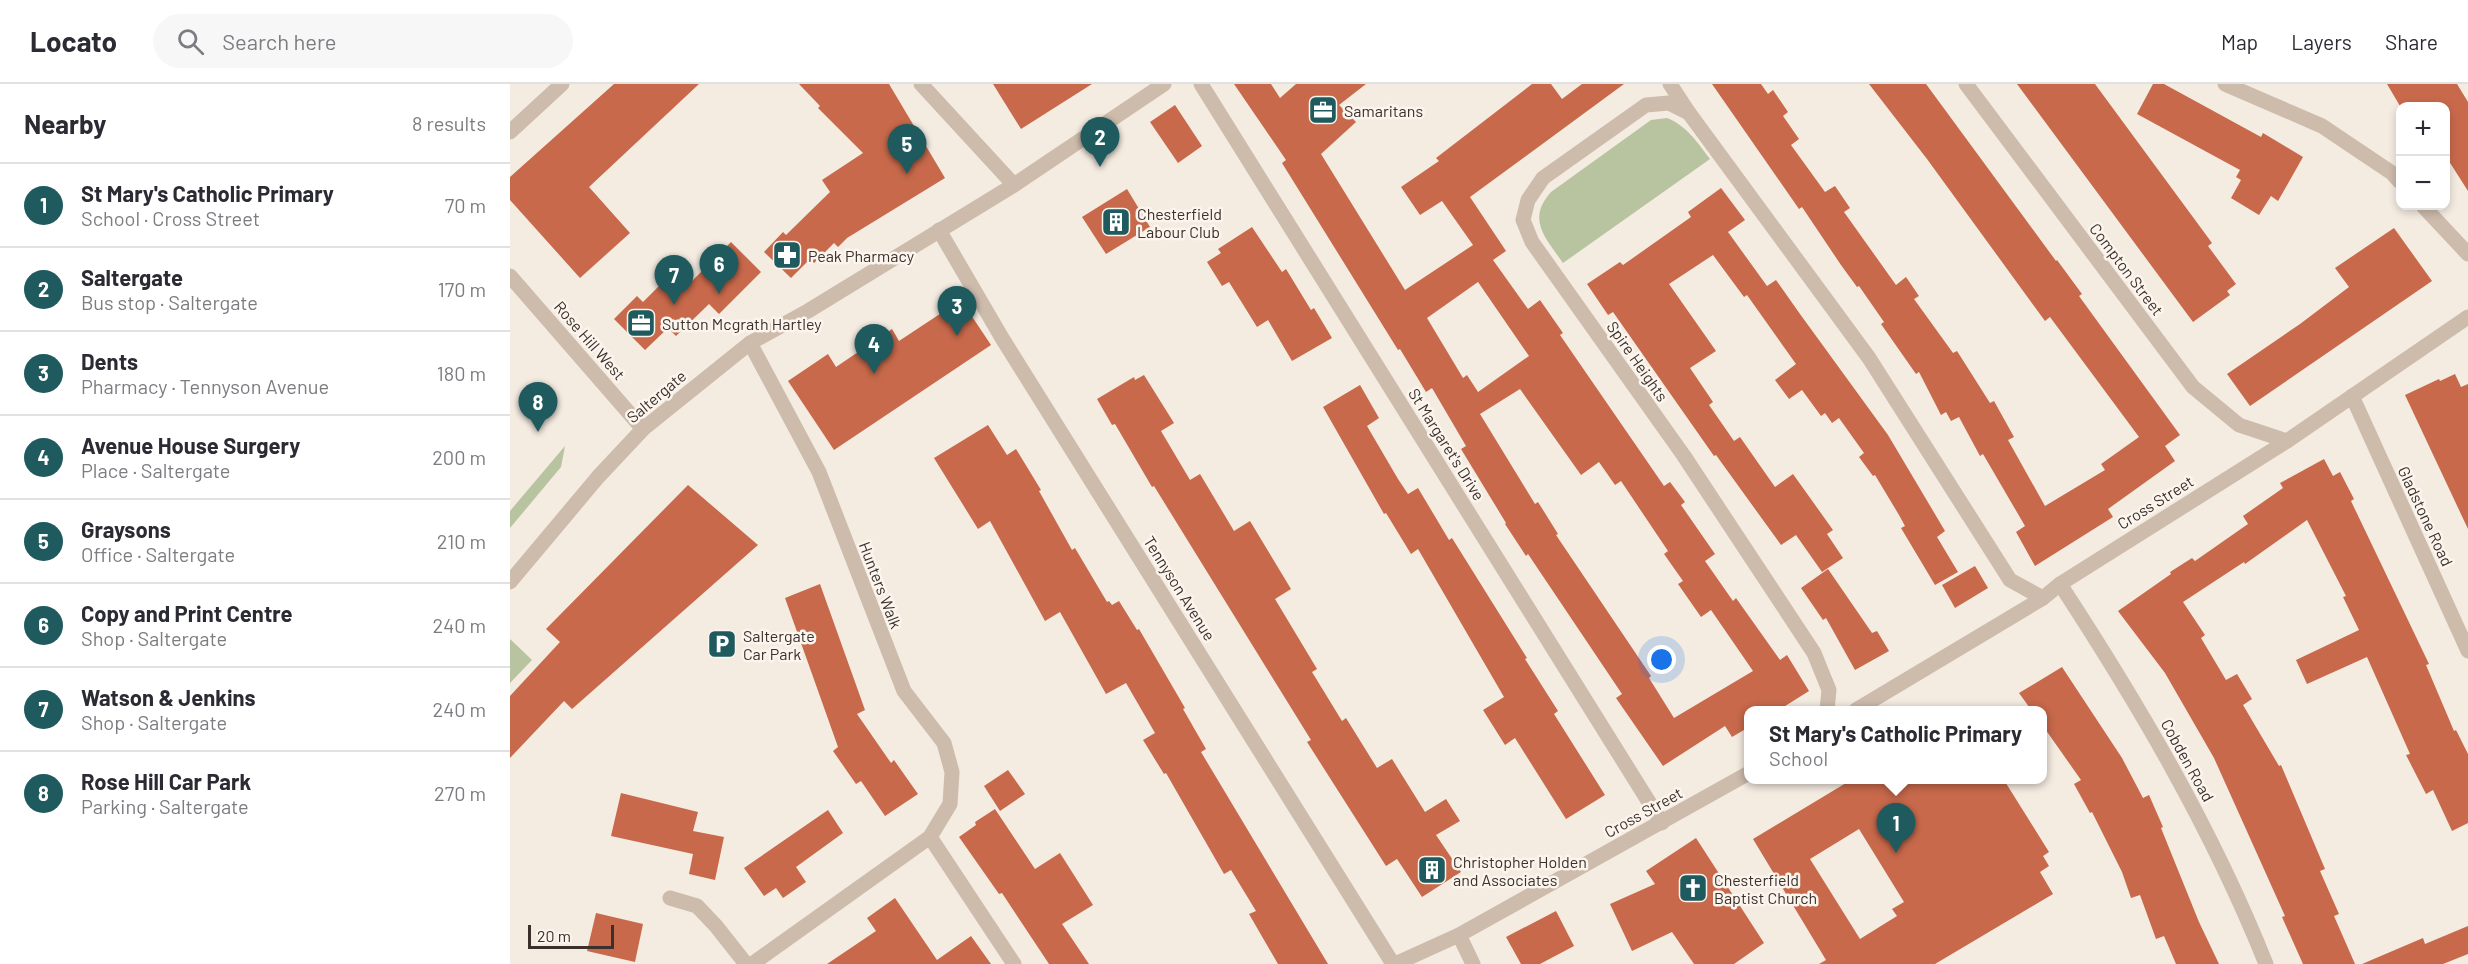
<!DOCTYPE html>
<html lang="en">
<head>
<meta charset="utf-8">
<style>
  :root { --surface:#fff; --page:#f7f7f7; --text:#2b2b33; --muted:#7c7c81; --line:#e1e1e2; --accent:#1f5a5e }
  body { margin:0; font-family:Barlow,sans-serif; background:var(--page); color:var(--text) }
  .controls { position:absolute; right:18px; top:18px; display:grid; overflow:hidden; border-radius:12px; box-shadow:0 3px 9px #0003 }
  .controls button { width:54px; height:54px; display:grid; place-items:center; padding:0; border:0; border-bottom:2px solid var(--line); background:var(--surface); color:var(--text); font:30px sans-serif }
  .scale { position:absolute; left:18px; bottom:15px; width:86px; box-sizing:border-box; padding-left:6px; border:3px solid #3b302b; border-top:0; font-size:16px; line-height:21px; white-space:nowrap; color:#3b302b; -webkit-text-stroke:4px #fbf5ee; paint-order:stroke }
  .you { position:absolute; left:1152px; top:576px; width:21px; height:21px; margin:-15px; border:4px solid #fff; border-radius:50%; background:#1a73e8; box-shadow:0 0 0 9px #1a73e833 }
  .badge { display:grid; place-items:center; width:39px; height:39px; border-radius:50%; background:var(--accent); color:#fff; font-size:20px; font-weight:700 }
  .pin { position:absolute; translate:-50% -50px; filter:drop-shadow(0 2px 3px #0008) }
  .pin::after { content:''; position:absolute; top:32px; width:21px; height:18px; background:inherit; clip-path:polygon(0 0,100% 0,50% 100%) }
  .popup { position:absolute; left:1234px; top:622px; width:303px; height:78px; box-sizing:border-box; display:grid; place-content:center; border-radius:12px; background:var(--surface); filter:drop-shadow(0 2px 4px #0005); font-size:20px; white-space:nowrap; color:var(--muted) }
  .popup b { font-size:22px; color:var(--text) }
  .popup::after { content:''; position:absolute; left:50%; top:100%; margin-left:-12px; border:12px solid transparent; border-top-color:var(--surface) }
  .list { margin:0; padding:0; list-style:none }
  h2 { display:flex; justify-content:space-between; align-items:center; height:78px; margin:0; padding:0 24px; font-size:26px }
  h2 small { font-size:20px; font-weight:400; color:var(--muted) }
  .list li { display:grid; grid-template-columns:39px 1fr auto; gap:18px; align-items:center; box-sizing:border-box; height:84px; padding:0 24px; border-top:2px solid var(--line) }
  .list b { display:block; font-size:22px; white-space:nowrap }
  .list p { margin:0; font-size:20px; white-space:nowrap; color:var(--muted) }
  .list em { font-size:20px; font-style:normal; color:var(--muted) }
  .icon { flex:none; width:33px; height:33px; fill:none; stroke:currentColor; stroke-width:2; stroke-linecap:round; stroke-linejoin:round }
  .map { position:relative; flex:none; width:1958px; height:880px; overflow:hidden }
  header { display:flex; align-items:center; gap:36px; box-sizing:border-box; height:84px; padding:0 30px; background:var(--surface); border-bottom:2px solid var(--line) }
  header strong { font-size:28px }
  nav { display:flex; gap:33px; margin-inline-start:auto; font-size:21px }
  .search { width:420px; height:54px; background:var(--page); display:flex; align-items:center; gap:15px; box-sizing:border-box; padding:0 21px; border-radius:33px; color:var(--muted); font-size:22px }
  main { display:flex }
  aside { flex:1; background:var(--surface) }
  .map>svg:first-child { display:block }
</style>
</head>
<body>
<header>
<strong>Locato</strong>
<div class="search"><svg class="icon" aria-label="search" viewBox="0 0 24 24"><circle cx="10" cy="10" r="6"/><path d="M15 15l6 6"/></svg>Search here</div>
<nav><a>Map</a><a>Layers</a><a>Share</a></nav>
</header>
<main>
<aside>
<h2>Nearby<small>8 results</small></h2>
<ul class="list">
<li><span class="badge">1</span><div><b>St Mary's Catholic Primary</b><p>School · Cross Street</p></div><em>70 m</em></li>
<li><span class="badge">2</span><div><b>Saltergate</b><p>Bus stop · Saltergate</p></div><em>170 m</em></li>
<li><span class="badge">3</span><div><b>Dents</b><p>Pharmacy · Tennyson Avenue</p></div><em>180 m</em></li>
<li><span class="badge">4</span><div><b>Avenue House Surgery</b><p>Place · Saltergate</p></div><em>200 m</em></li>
<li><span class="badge">5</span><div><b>Graysons</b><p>Office · Saltergate</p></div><em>210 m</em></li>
<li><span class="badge">6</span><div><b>Copy and Print Centre</b><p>Shop · Saltergate</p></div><em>240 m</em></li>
<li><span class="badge">7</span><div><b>Watson &amp; Jenkins</b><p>Shop · Saltergate</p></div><em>240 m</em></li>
<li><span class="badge">8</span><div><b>Rose Hill Car Park</b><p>Parking · Saltergate</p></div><em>270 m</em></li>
</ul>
</aside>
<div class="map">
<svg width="1958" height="880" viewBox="0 0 1958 880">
  <rect width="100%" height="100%" fill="#f4ebe1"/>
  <g fill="#b8c4a0">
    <path d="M1157,34c20,8 30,24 43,41l-147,104c-17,-25 -37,-43 -12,-71l100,-72z"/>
    <polygon points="55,362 51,383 0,444 0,427"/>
    <polygon points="0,555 22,576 0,599"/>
  </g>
  <g fill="#c8694b" fill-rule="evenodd">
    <polygon points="104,0 189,0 79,103 120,149 70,194 0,116 0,93"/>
    <polygon points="289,0 379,0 435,94 337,154 328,163 324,159 304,179 300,175 281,194 254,168 273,148 276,151 320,108 312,96 353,69 308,24 310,22"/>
    <polygon points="483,0 582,0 511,45"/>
    <path d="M724,0h37l9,14 16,-14h70l-27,21 17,17 -35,32 84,136 68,-45 -31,-44 -22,14 -19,-28 38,-26 -3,-3 96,-74h19l11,15 20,-15h42l-154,113 36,54 -13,9 35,49 12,-9 23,33 -3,2 104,151 6,-4 15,20 -4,3 34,49 -10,7 28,40 3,-3 44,62 7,-5 22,36 -32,20h-28v16l-17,10 -7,-11 -62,40 -47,-68 6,-4 -94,-140 -2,2 -21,-32 1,-1 -45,-74 5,-3 -34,-58 -6,4 -26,-43 -2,1 -116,-187 4,-3zM968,198l51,74 -51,36 -11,-17 -4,3 -36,-60zM1010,305l61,86 18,-13 16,23 6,-4 47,70 -4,3 19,27 -5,3 23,33 10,-7 42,61 -79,47 -25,-40 2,-2 -95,-141 2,-1 -20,-32 -3,2 -55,-90z"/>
    <polygon points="1202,0 1251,0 1258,10 1263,6 1278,28 1273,32 1289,55 1281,61 1315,108 1325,102 1340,124 1334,128 1386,201 1396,193 1409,212 1404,215 1443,269 1447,267 1480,319 1484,317 1504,353 1498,356 1535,422 1595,386 1591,380 1629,353 1540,233 1535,237 1417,75 1359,0 1416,0 1546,177 1547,176 1572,210 1569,212 1670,351 1655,362 1665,377 1598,425 1603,433 1525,482 1506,448 1515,442 1473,370 1470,372 1449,333 1441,337 1436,328 1431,331 1409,288 1406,290 1371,240 1374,238 1349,202 1347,203 1331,181 1292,123 1289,125"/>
    <polygon points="1507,0 1585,0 1702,159 1698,162 1726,200 1717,207 1720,211 1683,238"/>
    <polygon points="1643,0 1654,0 1751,53 1753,49 1793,73 1768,117 1761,112 1749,131 1721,114 1731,96 1726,93 1730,86 1627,30"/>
    <polygon points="1877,0 1947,0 1958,18 1958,107 1935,71 1935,22 1890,22"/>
    <polygon points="665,21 692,62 668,79 640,38"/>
    <polygon points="1211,104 1235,136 1218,148 1257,202 1266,196 1290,230 1378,351 1435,447 1427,453 1448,488 1425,501 1391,444 1395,442 1389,431 1365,391 1363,392 1349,373 1354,369 1329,334 1322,339 1315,329 1311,332 1292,306 1279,315 1265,296 1286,280 1237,211 1234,213 1203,171 1159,200 1206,267 1180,284 1203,318 1199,321 1224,357 1230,353 1265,403 1283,390 1323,446 1317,450 1333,474 1312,488 1286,451 1271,461 1206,371 1204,372 1103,228 1098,231 1077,200 1110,178 1113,181 1181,133 1178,128"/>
    <polygon points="617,105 640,143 596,170 572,133"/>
    <polygon points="742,143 772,188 776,185 801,226 804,224 822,254 782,277 758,236 747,243 719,198 712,202 697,178 711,169 708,165"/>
    <polygon points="1884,144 1922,197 1740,322 1717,290 1790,240 1839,203 1825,184"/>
    <polygon points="221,158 251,188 209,230 199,220 166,252 158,244 135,266 104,235 127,212 133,218 162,189 176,203"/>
    <polygon points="451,216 481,261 324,366 278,297 318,270 326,283 382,245 389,257"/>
    <polygon points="1945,290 1951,303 1958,300 1958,445 1895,311 1929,295 1930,297"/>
    <polygon points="634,291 664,339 651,347 680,396 690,390 724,447 740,437 781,505 765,515 807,585 802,588 832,637 836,634 867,684 882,675 915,728 936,715 950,737 926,751 951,788 912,813 887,775 876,782 797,658 801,656 644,402 642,403 605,340 602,341 587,315 624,293 625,296"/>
    <polygon points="850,301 869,334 857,342 888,395 898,410 908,404 939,456 942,454 1017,574 1015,575 1048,627 1044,630 1095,711 1056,735 1005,654 995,661 973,626 994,613 908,465 901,470 876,429 874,430 813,323"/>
    <polygon points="478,341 497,371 506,365 531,406 529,407 562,466 565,464 597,518 599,517 602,521 609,517 627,546 629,545 675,624 673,625 696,665 691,668 818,880 768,880 739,830 746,827 721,786 714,790 656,689 654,690 633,656 645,649 616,599 596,610 550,528 535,537 480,437 468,445 424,374"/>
    <polygon points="1814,375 1823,392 1830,388 1844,415 1841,417 1919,580 1916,581 1944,647 1946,646 1958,670 1958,739 1942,747 1923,706 1916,710 1896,671 1900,670 1857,573 1797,600 1786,576 1849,546 1833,513 1836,512 1797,436 1735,480 1734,478 1673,518 1695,551 1691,554 1716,596 1727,590 1742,615 1733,621 1769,682 1771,681 1815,785 1810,787 1829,830 1824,832 1845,880 1793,880 1772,833 1775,832 1704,674 1655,589 1608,527 1661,490 1660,488 1682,474 1685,477 1738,440 1733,432 1773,404 1770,399"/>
    <polygon points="178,401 248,461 62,625 54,617 0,674 0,612 50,558 36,545"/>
    <polygon points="1465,482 1478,504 1445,524 1432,501"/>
    <polygon points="1318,485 1362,549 1367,547 1379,567 1345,586 1316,534 1313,536 1291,504"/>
    <polygon points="310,500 355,626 347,630 381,679 384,676 408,710 375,732 351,697 346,700 323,667 328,663 275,514"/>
    <polygon points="1552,583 1612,674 1633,714 1639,711 1653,743 1651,744 1689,838 1709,880 1666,880 1654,852 1646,855 1630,811 1621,814 1612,788 1582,728 1580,729 1564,700 1571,696 1533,642 1533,627 1522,627 1509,609"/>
    <polygon points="498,686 515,710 490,727 474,702"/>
    <path d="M1341,696h153l45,72 -6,4 6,10 -9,6 13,22 -118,70h-116l7,-4 -73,-121zM1349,745l45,73 -12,7 5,7 -37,23 -50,-80z"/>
    <polygon points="111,709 188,728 183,747 214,753 205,796 179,790 183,770 101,752"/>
    <polygon points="485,725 525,785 550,769 583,821 552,840 579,880 539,880 492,809 489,810 449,753 466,741 465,738"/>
    <polygon points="318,726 333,749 286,783 296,798 273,814 266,804 254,812 234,784"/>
    <polygon points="1186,754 1254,859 1224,880 1184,880 1162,848 1122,867 1100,820 1145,800 1136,787"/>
    <polygon points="385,814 427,876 461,852 481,880 317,880 366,847 357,834"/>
    <polygon points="1046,827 1064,862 1030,880 1011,880 996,853"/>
    <polygon points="86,829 133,840 125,878 77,867"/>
    <polygon points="1958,842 1958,870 1933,880 1852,880 1913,854 1915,860"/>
  </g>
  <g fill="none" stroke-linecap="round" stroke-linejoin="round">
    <g stroke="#cdbbac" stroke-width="15">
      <polyline points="691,0 1152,739"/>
      <polyline points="1160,0 1179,29 1359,274 1500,496 1533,514"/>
      <polyline points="1179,29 1159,19 1136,21 1033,94 1018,116 1013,136 1022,158 1174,372 1304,569 1319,606 1317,626"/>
      <polyline points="0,48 52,0"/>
      <polyline points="429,146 492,254 883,880"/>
      <polyline points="0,192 133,345"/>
      <polyline points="240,259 309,388 394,607 434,659 442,688 440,720 420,753 242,880"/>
      <polyline points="1842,312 1958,567"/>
      <path d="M1550,500c79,121 152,245 206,380"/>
      <polyline points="1346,626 1533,514 1550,500 1777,357"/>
      <polyline points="420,753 504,880"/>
      <polyline points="160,814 187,822 206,842 236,880"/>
      <polyline points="949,851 963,880"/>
      <polyline points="885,880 949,851 1239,689"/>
    </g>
    <g stroke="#cdbbac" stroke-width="15">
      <polyline points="411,0 504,101"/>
      <polyline points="1456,0 1683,303 1729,341 1777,357 1958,233"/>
      <polyline points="1715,0 1812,42 1882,89 1890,98"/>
      <polyline points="1913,122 1958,170"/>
      <polyline points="0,498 88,393 133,345 240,259 298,227 504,101 654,0"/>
    </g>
  </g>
  <defs>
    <g id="office-square" transform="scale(1.5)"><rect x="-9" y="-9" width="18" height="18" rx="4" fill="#1f5a5e" stroke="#fbf5ee"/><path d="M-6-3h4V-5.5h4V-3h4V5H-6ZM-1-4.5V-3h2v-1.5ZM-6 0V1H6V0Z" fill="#fff"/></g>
    <g id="building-square" transform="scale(1.5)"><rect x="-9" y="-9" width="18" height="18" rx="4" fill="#1f5a5e" stroke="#fbf5ee"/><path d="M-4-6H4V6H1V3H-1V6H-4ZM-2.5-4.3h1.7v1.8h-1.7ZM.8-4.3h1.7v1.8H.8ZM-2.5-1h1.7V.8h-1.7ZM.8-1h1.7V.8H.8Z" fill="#fff"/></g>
    <g id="pharmacy-square" transform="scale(1.5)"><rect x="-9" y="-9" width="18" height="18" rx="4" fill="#1f5a5e" stroke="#fbf5ee"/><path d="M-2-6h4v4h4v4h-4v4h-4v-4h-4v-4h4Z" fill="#fff"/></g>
    <g id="parking-square" transform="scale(1.5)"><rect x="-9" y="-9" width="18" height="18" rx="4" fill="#1f5a5e" stroke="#fbf5ee"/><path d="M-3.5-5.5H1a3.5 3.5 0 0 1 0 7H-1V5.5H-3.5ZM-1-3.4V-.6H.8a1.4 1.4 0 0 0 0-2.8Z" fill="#fff"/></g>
    <g id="church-square" transform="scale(1.5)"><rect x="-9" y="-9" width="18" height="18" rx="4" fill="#1f5a5e" stroke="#fbf5ee"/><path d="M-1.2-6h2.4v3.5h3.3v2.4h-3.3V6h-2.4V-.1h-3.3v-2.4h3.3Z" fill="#fff"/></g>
  </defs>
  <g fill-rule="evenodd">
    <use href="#office-square" x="813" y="26"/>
    <use href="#building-square" x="606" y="138"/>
    <use href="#pharmacy-square" x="277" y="171"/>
    <use href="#office-square" x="131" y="239"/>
    <use href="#parking-square" x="212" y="560"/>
    <use href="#building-square" x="922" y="786"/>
    <use href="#church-square" x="1183" y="804"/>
  </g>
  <g text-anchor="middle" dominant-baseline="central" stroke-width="5" stroke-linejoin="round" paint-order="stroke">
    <g font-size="16" fill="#3b302b" stroke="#fbf5ee" text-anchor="start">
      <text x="834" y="26">Samaritans</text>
      <text x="627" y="129">Chesterfield<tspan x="627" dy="18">Labour Club</tspan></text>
      <text x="298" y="171">Peak Pharmacy</text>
      <text x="152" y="239">Sutton Mcgrath Hartley</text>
      <text x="233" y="551">Saltergate<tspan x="233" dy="18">Car Park</tspan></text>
      <text x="943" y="777">Christopher Holden<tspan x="943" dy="18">and Associates</tspan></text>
      <text x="1204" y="795">Chesterfield<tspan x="1204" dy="18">Baptist Church</tspan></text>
    </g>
    <g font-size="16" fill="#3b302b" stroke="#fbf5ee">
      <text transform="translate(1617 185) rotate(53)">Compton Street</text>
      <text transform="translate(80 256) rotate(49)">Rose Hill West</text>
      <text transform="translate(1128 277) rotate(55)">Spire Heights</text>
      <text transform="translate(146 312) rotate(-40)">Saltergate</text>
      <text transform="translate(937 360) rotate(58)">St Margaret's Drive</text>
      <text transform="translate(1645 418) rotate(-32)">Cross Street</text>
      <text transform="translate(1916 432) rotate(65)">Gladstone Road</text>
      <text transform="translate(371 501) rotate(69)">Hunters Walk</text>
      <text transform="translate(670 504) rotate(58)">Tennyson Avenue</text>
      <text transform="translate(1678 676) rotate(61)">Cobden Road</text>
      <text transform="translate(1133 728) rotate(-29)">Cross Street</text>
    </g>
  </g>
</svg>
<div class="controls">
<button>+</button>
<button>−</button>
</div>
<div class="scale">20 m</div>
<div class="you"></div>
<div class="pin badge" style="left:1386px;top:769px">1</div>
<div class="popup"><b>St Mary's Catholic Primary</b>School</div>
<div class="pin badge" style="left:590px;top:83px">2</div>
<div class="pin badge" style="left:447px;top:252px">3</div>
<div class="pin badge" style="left:364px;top:290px">4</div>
<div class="pin badge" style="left:397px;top:90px">5</div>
<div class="pin badge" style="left:209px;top:210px">6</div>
<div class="pin badge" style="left:164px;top:221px">7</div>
<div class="pin badge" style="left:28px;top:348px">8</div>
</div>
</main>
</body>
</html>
